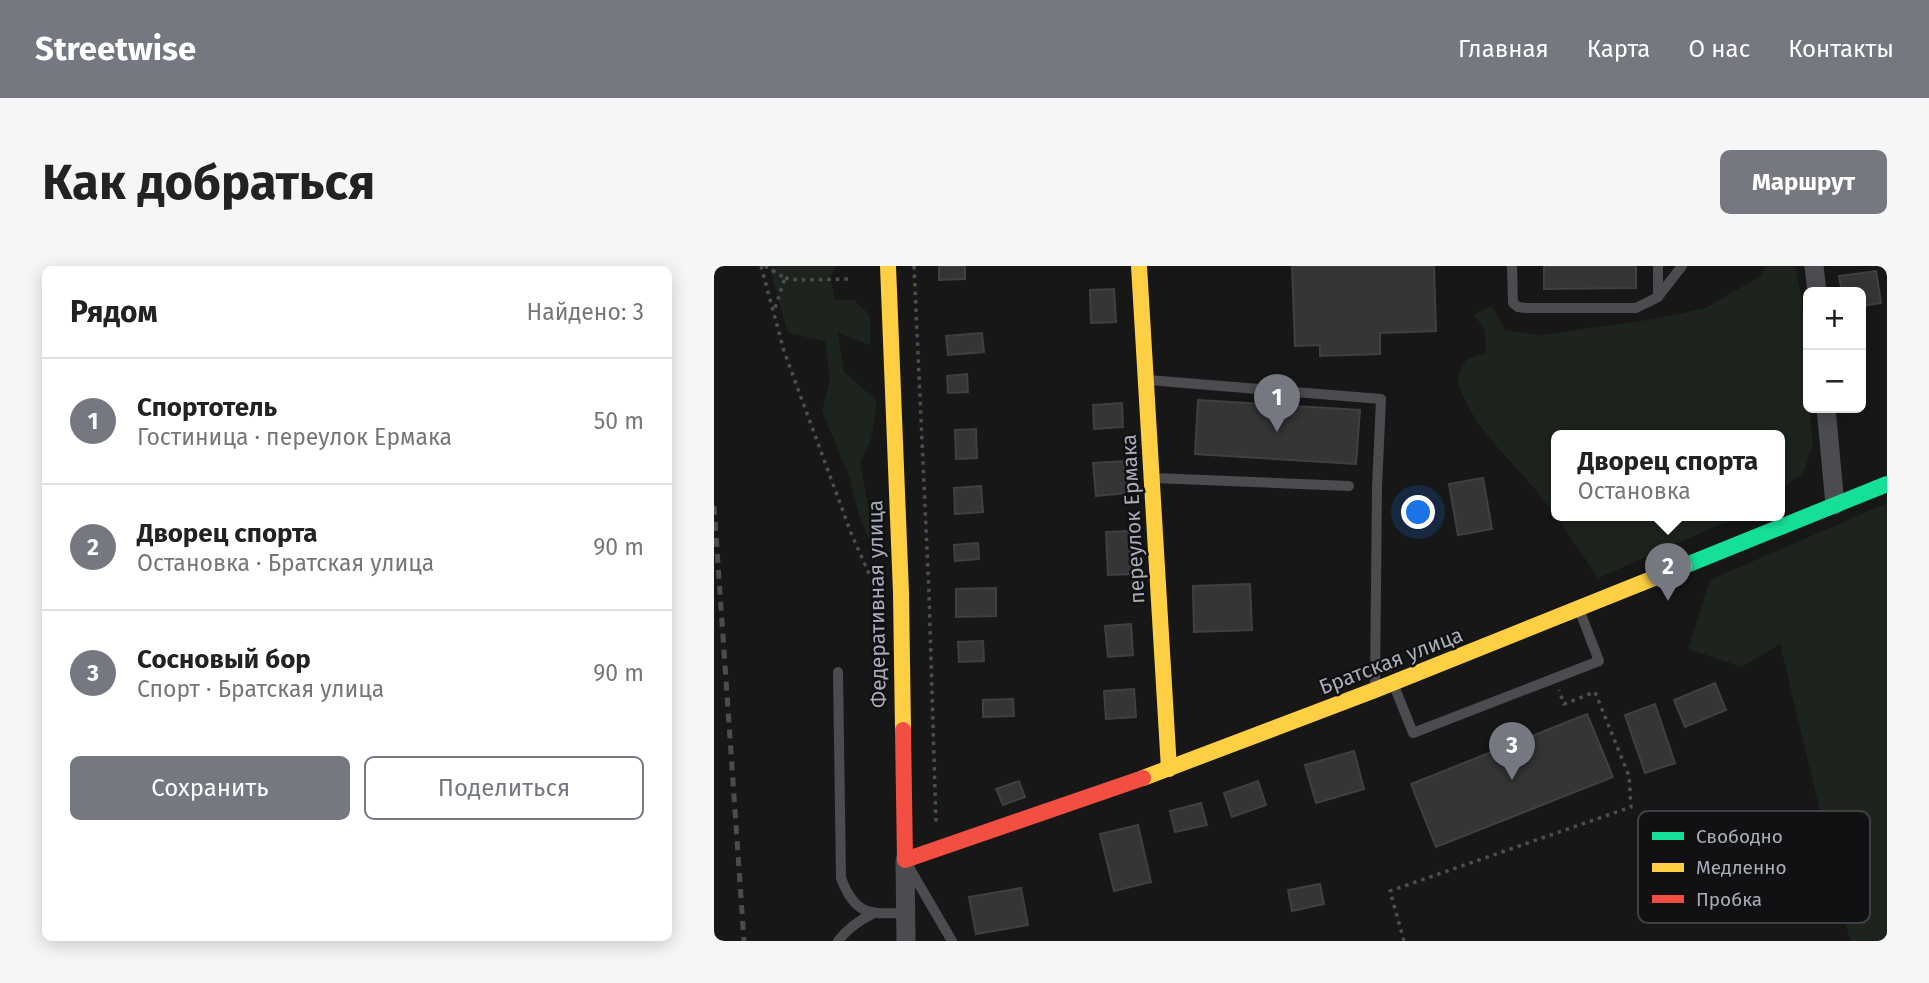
<!DOCTYPE html>
<html lang="ru">
<head>
<meta charset="utf-8">
<style>
  :root { --surface:#fff; --page:#f6f6f6; --text:#222; --muted:#767676; --line:#e0e0e0; --accent:#757880 }
  body { margin:0; font-family:"Fira Sans",sans-serif; background:var(--page); color:var(--text) }
  .controls { position:absolute; right:21px; top:21px; display:grid; overflow:hidden; border-radius:10px; box-shadow:0 4px 18px #0003 }
  .controls button { width:63px; height:63px; display:grid; place-items:center; padding:0; border:0; border-bottom:2px solid var(--line); background:var(--surface); color:var(--text); font:35px sans-serif }
  .you { position:absolute; left:705px; top:247px; width:24px; height:24px; margin:-18px; border:5px solid #fff; border-radius:50%; background:#1a73e8; box-shadow:0 0 0 10px #1a73e833 }
  .badge { display:grid; place-items:center; width:46px; height:46px; border-radius:50%; background:var(--accent); color:#fff; font-size:23px; font-weight:700 }
  .pin { position:absolute; translate:-50% -58px; filter:drop-shadow(0 2px 4px #0008) }
  .pin::after { content:''; position:absolute; top:37px; width:24px; height:21px; background:inherit; clip-path:polygon(0 0,100% 0,50% 100%) }
  .popup { position:absolute; left:837px; top:164px; width:234px; height:91px; box-sizing:border-box; display:grid; place-content:center; border-radius:10px; background:var(--surface); filter:drop-shadow(0 2px 5px #0005); font-size:23px; white-space:nowrap; color:var(--muted) }
  .popup b { font-size:26px; color:var(--text) }
  .popup::after { content:''; position:absolute; left:50%; top:100%; margin-left:-14px; border:14px solid transparent; border-top-color:var(--surface) }
  .list { margin:0; padding:0; list-style:none }
  h2 { display:flex; justify-content:space-between; align-items:center; height:91px; margin:0; padding:0 28px; font-size:30px }
  h2 small { font-size:23px; font-weight:400; color:var(--muted) }
  .list li { display:grid; grid-template-columns:46px 1fr auto; gap:21px; align-items:center; box-sizing:border-box; height:126px; padding:0 28px; border-top:2px solid var(--line) }
  .list b { display:block; font-size:26px; white-space:nowrap }
  .list p { margin:0; font-size:23px; white-space:nowrap; color:var(--muted) }
  .list em { font-size:23px; font-style:normal; color:var(--muted) }
  .actions { display:flex; gap:14px; padding:21px 28px }
  .actions a { flex:1; padding:16px 0; border:2px solid var(--accent); border-radius:10px; text-align:center; font-size:24px; color:var(--accent) }
  .actions .main { background:var(--accent); color:#fff }
  .map { position:relative; flex:none; width:1173px; height:675px; overflow:hidden; border-radius:10px }
  header { display:flex; align-items:center; gap:42px; box-sizing:border-box; height:98px; padding:0 35px; background:var(--accent); color:#fff }
  header strong { font-size:33px }
  nav { display:flex; gap:38px; margin-inline-start:auto; font-size:24px }
  .intro { display:flex; align-items:center; justify-content:space-between; box-sizing:border-box; height:168px; padding:0 42px }
  h1 { margin:0; font-size:49px }
  .button { padding:18px 32px; border-radius:10px; background:var(--accent); color:#fff; font-size:24px; font-weight:700 }
  main { display:flex; gap:42px; padding:0 42px }
  aside { flex:1; background:var(--surface); border-radius:10px; box-shadow:0 4px 18px #0003 }
  .map>svg:first-child { display:block }
</style>
</head>
<body>
<header>
<strong>Streetwise</strong>
<nav><a>Главная</a><a>Карта</a><a>О нас</a><a>Контакты</a></nav>
</header>
<div class="intro"><h1>Как добраться</h1><a class="button">Маршрут</a></div>
<main>
<aside>
<h2>Рядом<small>Найдено: 3</small></h2>
<ul class="list">
<li><span class="badge">1</span><div><b>Спортотель</b><p>Гостиница · переулок Ермака</p></div><em>50 m</em></li>
<li><span class="badge">2</span><div><b>Дворец спорта</b><p>Остановка · Братская улица</p></div><em>90 m</em></li>
<li><span class="badge">3</span><div><b>Сосновый бор</b><p>Спорт · Братская улица</p></div><em>90 m</em></li>
</ul>
<div class="actions"><a class="main">Сохранить</a><a>Поделиться</a></div>
</aside>
<div class="map">
<svg width="1173" height="675" viewBox="0 0 1173 675">
  <rect width="100%" height="100%" fill="#171717"/>
  <g fill="#1d241e">
    <polygon points="55,0 123,0 116,10 121,34 140,34 156,49 156,79 124,67 130,106 163,135 157,174 146,197 165,296 146,252 135,210 108,145 116,113 111,75 74,67"/>
    <path d="M1051,0h30l7,32 4,78 7,68 -10,30 -23,15v-54h-224v80h181l-9,6 -130,57c-18,-27 -36,-55 -56,-80 -28,-37 -68,-67 -83,-113 -4,-10 3,-17 7,-25l20,-7 -1,-22 -11,-17 18,-8 13,24 35,5 114,-16 52,-11 56,-33z"/>
    <polygon points="1173,237 1173,675 1137,675 1100,564 1105,541 1066,378 1028,401 974,383 996,314"/>
  </g>
  <g fill="#353536" stroke="#3f4043" stroke-width="2">
    <polygon points="225,0 251,0 251,13 225,14"/>
    <polygon points="578,0 720,0 722,65 666,67 666,88 606,90 606,79 581,80"/>
    <polygon points="830,0 922,0 922,22 830,23"/>
    <polygon points="1162,5 1167,37 1147,40 1147,26 1128,26 1125,10"/>
    <polygon points="400,23 402,56 377,57 376,24"/>
    <polygon points="268,67 270,86 234,89 232,70"/>
    <polygon points="253,108 254,126 234,127 233,110"/>
    <polygon points="484,134 646,144 642,198 481,188"/>
    <polygon points="408,137 409,161 380,163 379,139"/>
    <polygon points="262,163 263,192 242,193 241,164"/>
    <polygon points="410,195 413,227 382,230 379,197"/>
    <polygon points="769,212 778,263 744,269 735,218"/>
    <polygon points="267,220 269,246 241,248 240,222"/>
    <polygon points="415,265 417,308 394,309 392,266"/>
    <polygon points="264,277 265,293 241,295 240,279"/>
    <polygon points="536,318 538,364 480,366 479,320"/>
    <polygon points="282,322 282,350 242,351 242,323"/>
    <polygon points="417,358 419,389 394,391 391,360"/>
    <polygon points="269,375 270,395 245,396 244,376"/>
    <polygon points="1001,417 1012,444 971,461 960,434"/>
    <polygon points="420,423 422,451 392,453 390,425"/>
    <polygon points="299,433 300,450 269,451 269,434"/>
    <polygon points="941,438 961,497 931,507 911,449"/>
    <polygon points="873,448 899,511 722,581 697,518"/>
    <polygon points="640,485 650,523 602,537 591,499"/>
    <polygon points="305,515 311,531 289,539 282,523"/>
    <polygon points="544,515 552,539 518,551 510,527"/>
    <polygon points="487,537 493,559 461,566 456,545"/>
    <polygon points="424,559 437,616 400,625 386,568"/>
    <polygon points="606,618 610,638 578,645 574,624"/>
    <polygon points="307,622 314,659 262,668 255,631"/>
  </g>
  <g fill="none" stroke-linecap="round" stroke-linejoin="round">
    <g stroke="#4d4e52" stroke-width="3.5" stroke-dasharray="3.5 5" stroke-linecap="butt">
      <polyline points="47,0 70,85 137,267 164,328"/>
      <polyline points="51,0 71,12 60,45"/>
      <polyline points="200,0 215,327 222,558 223,559"/>
      <polyline points="71,12 85,14 134,13"/>
      <polyline points="690,675 676,625 917,541 915,510 881,426 850,438 845,424"/>
    </g>
    <g stroke="#4b4c50" stroke-width="10">
      <polyline points="798,0 799,37 804,41 811,42 922,42 944,31 968,0"/>
      <polyline points="944,0 944,31"/>
      <polyline points="434,114 667,133 663,221 661,420"/>
      <polyline points="440,212 635,220"/>
      <path d="M124,406l3,206c14,38 29,36 65,35"/>
      <polyline points="679,417 699,467 885,395 865,343"/>
      <polyline points="196,603 238,675"/>
      <path d="M124,675c10,-13 20,-20 34,-27"/>
    </g>
    <g stroke="#4b4c50" stroke-width="19">
      <polyline points="1100,0 1103,26"/>
      <polyline points="1112,142 1121,239"/>
      <polyline points="191,594 192,675"/>
    </g>
    <polyline stroke="#16e098" stroke-width="16" points="970,300 1173,218"/>
    <g stroke="#ffcf43" stroke-width="16">
      <polyline points="174,0 187,327 189,464"/>
      <polyline points="425,0 455,503"/>
      <polyline points="429,512 661,424 970,300"/>
    </g>
    <polyline stroke="#f24e42" stroke-width="16" points="189,464 191,594 429,512"/>
    <polyline stroke="#4b4c4f" stroke-width="5" stroke-dasharray="9 7" stroke-linecap="butt" points="0,240 30,675"/>
  </g>
  <g text-anchor="middle" dominant-baseline="central" stroke-width="5" stroke-linejoin="round" paint-order="stroke">
    <g font-size="21" fill="#a8adb8" stroke="#111113">
      <text transform="translate(419 253) rotate(-93)">переулок Ермака</text>
      <text transform="translate(163 338) rotate(-91)">Федеративная улица</text>
      <text transform="translate(677 395) rotate(-21)">Братская улица</text>
    </g>
  </g>
  <rect x="924" y="545" width="232" height="112" rx="10" fill="#111113" stroke="#3e4045" stroke-width="2"/>
  <rect x="938" y="566" width="32" height="8" fill="#16e098"/>
  <rect x="938" y="597" width="32" height="9" fill="#ffcf43"/>
  <rect x="938" y="629" width="32" height="8" fill="#f24e42"/>
  <g font-size="19" fill="#a8adb8">
    <text x="982" y="577">Свободно</text>
    <text x="982" y="608">Медленно</text>
    <text x="982" y="640">Пробка</text>
  </g>
</svg>
<div class="controls">
<button>+</button>
<button>−</button>
</div>
<div class="you"></div>
<div class="pin badge" style="left:563px;top:166px">1</div>
<div class="pin badge" style="left:954px;top:335px">2</div>
<div class="popup"><b>Дворец спорта</b>Остановка</div>
<div class="pin badge" style="left:798px;top:514px">3</div>
</div>
</main>
</body>
</html>
